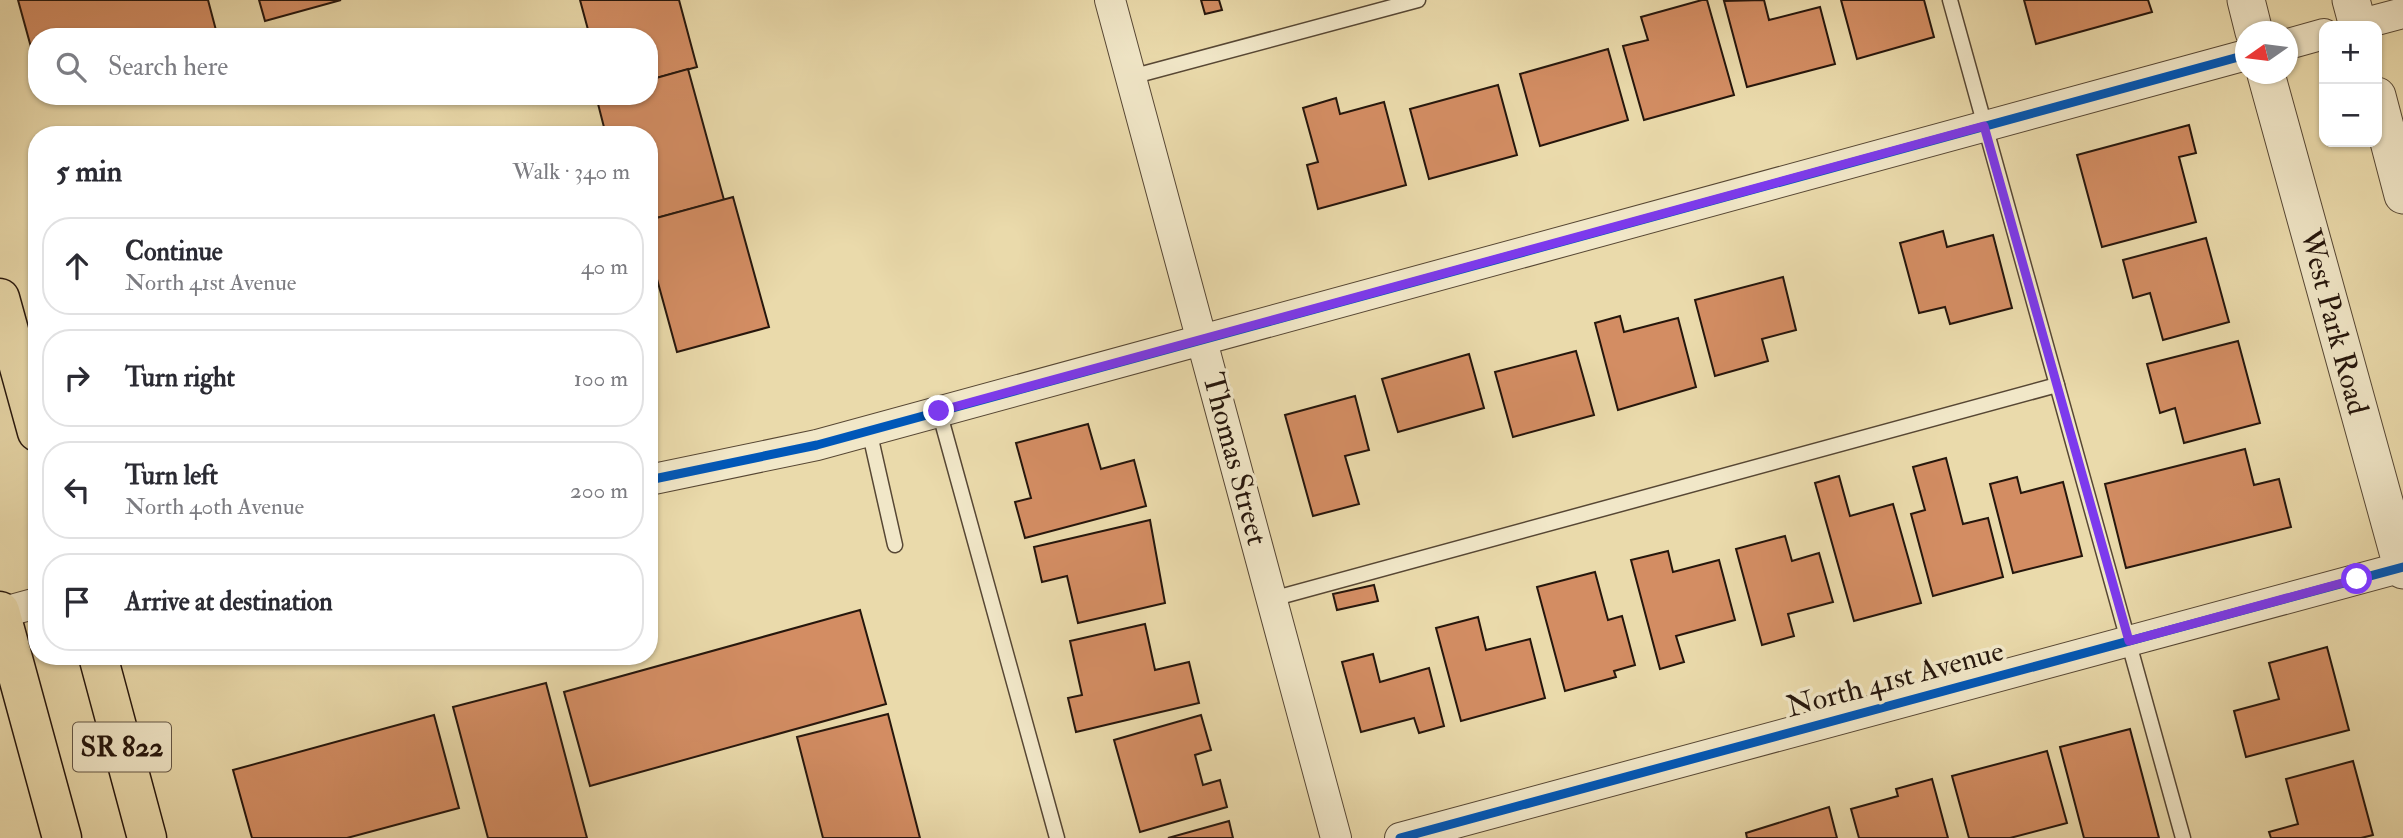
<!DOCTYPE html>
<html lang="en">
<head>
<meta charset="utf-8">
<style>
  :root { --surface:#fff; --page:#f2f2f3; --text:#2b2b33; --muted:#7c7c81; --line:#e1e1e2 }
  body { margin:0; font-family:"IM FELL Double Pica",serif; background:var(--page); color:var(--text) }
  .controls { position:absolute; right:21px; top:21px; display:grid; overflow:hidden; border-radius:14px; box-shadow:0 2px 5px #0004 }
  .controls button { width:63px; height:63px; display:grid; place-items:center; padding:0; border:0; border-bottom:2px solid var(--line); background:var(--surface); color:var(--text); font:35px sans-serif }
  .compass { position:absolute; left:2235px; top:21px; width:63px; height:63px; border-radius:50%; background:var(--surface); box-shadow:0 2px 5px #0004; rotate:256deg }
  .stop { position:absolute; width:21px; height:21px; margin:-16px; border:5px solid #7c3aed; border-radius:50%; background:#fff }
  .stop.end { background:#7c3aed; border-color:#fff; box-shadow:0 2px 7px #0008 }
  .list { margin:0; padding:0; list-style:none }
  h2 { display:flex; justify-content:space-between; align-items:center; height:91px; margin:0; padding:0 28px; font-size:30px }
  h2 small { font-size:23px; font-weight:400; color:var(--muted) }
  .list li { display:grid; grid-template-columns:46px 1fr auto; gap:21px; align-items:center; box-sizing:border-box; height:98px; margin:0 14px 14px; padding:0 14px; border:2px solid var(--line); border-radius:28px }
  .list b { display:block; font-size:26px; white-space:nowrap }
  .list p { margin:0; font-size:23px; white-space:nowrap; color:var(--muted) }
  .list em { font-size:23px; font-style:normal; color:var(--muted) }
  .icon { flex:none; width:38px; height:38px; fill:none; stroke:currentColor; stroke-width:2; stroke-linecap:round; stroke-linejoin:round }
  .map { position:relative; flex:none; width:2403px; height:838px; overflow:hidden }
  .search { position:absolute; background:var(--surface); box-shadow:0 2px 5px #0004; left:28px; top:28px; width:630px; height:77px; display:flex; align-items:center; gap:18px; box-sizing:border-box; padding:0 24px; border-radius:28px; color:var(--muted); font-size:26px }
  .panel { position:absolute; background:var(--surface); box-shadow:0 2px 5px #0004; left:28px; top:126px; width:630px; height:539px; border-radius:28px }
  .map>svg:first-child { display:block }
</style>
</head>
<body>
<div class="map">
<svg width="2403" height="838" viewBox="0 0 2403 838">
  <rect width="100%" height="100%" fill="#eadaab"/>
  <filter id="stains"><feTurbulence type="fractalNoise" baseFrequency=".00286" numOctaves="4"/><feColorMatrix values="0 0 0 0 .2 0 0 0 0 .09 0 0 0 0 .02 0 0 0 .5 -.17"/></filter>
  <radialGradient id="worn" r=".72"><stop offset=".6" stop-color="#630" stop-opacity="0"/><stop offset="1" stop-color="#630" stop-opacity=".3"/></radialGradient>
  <g fill="#d38d63" stroke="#26160c" stroke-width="2">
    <polygon points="18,0 208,0 217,34 207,37 37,37 37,69"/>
    <polygon points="259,0 341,0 265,21"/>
    <polygon points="580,0 679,0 697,67 649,80 649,37 590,37"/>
    <polygon points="1201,0 1219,0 1222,10 1205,14"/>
    <polygon points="1702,0 1707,0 1734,95 1644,120 1623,46 1648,40 1641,17"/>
    <polygon points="1764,0 1769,20 1820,7 1835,64 1747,87 1724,1"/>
    <polygon points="1841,0 1924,0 1934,37 1857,59"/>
    <polygon points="2024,0 2148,0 2152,12 2036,44"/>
    <polygon points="1608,49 1628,120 1540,146 1520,74"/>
    <polygon points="688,69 724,200 649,220 649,135 606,135 596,96 649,96 649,80"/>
    <polygon points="1498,85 1517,155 1429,179 1410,109"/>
    <polygon points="1336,98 1340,114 1384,102 1406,185 1318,209 1307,165 1318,162 1303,108"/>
    <polygon points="2189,125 2196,153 2179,157 2196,222 2102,247 2077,155"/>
    <polygon points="391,128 393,135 365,135"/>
    <polygon points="733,197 769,327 677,352 649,250 649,220"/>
    <polygon points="1943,231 1947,247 1993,235 2012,308 1950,324 1945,307 1919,313 1900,243"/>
    <polygon points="2206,238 2229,322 2163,340 2150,293 2133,298 2123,260"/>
    <polygon points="1783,277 1796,330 1762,339 1768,361 1715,376 1695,300"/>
    <polygon points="1620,316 1624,332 1678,318 1696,387 1618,410 1595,323"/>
    <polygon points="2238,341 2260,423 2184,443 2175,408 2160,413 2147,364"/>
    <polygon points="1576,351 1594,415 1513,437 1495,372"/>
    <polygon points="1469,354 1484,408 1398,432 1382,379"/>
    <polygon points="1355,396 1369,450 1345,456 1359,504 1313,516 1285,415"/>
    <polygon points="1088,424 1101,469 1134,460 1146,506 1025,538 1015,502 1031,498 1016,443"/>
    <polygon points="2245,449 2254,485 2279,479 2291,527 2126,568 2105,484"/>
    <polygon points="1946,458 1963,524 1988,518 2003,577 1933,596 1911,514 1925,510 1913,467"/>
    <polygon points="1839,476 1850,516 1893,504 1921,603 1854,621 1815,483"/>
    <polygon points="2017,477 2021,493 2063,482 2082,556 2013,573 1990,484"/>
    <polygon points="1150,520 1165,603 1078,623 1067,576 1042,582 1034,547"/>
    <polygon points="1785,536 1792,561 1819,553 1833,602 1788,614 1794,636 1762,645 1736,549"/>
    <polygon points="1668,551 1673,572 1719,560 1735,620 1676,636 1684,662 1660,669 1631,560"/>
    <polygon points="1595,572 1608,620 1622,616 1635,665 1614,671 1616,677 1565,691 1537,587"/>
    <polygon points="1374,585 1378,601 1337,610 1333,594"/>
    <polygon points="860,610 886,704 590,786 564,692"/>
    <polygon points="1478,617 1486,650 1530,639 1545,698 1461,721 1436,628"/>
    <polygon points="1145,624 1155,670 1189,662 1199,703 1076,732 1068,698 1082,695 1070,641"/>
    <polygon points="2327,647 2349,730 2246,757 2234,711 2279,699 2269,663"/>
    <polygon points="1373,654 1380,682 1429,668 1444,726 1419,733 1414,718 1361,732 1342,662"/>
    <polygon points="546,683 587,838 488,838 453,707"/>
    <polygon points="888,714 920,838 823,838 797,737"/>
    <polygon points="434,715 459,808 347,838 252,838 233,770"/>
    <polygon points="1201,715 1211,750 1195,755 1203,785 1220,780 1227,807 1140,832 1114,740"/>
    <polygon points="2130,729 2159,838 2084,838 2060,747"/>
    <polygon points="2047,751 2067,823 2010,838 1969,838 1952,776"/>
    <polygon points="2353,761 2373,835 2361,838 2271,838 2269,832 2298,824 2286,779"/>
    <polygon points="1932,779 1948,838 1859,838 1851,809 1898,796 1896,789"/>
    <polygon points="1829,807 1837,838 1747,838 1746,833"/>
    <polygon points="1229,821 1233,838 1168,838"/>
  </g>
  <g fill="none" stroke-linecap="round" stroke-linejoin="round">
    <g stroke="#574734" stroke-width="17">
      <g id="service">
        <polyline points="1950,0 2183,838"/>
        <polyline points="1131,77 1418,0"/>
        <polyline points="13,341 37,333"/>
        <polyline points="939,411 1057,838"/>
        <polyline points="869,430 895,545"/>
        <polyline points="1272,599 2057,385"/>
      </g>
    </g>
    <g stroke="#574734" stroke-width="32">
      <g id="minor">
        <polyline points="1110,0 1336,838"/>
        <polyline points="2354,26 2403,13"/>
        <polyline points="2288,44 2324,34"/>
        <polyline points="649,480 817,445 2246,55"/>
        <polyline points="0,613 37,603"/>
        <polyline points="1400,838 2403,567"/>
      </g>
    </g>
    <g stroke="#574734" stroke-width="39">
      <g id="tertiary">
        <polyline points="2246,0 2254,32"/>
        <polyline points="2351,0 2358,26"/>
        <polyline points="2266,74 2403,570"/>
        <polyline points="2377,96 2403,195"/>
      </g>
    </g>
    <g stroke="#26160c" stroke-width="41">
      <g id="primary">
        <polyline points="0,298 37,432"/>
        <polyline points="0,611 62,838"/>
        <polyline points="98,656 147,838"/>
      </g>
    </g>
    <use href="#service" stroke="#f1e7c8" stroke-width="14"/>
    <use href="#minor" stroke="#f1e7c8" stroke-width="30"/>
    <use href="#tertiary" stroke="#f1e7c8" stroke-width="37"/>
    <use href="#primary" stroke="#eadaab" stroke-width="38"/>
    <g stroke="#f1e7c8" stroke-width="13">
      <g id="cycleway">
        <polyline points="649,480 817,445 2246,55"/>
        <polyline points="1400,838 2403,567"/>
      </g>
    </g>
    <use href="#cycleway" stroke="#0057b8" stroke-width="9"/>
  </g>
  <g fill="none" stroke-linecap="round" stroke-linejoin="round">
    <polyline stroke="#7c3aed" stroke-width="9" points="939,411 1984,126 2129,641 2357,579"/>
  </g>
  <g text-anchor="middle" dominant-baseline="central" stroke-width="7" stroke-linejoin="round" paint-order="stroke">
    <rect fill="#f1e7c8" stroke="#635544" stroke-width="2" x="73" y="722.5" width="98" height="49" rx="5"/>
    <g font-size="28" font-weight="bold" fill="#26160c">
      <text x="122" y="747">SR 822</text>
    </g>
    <g font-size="30" fill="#26160c" stroke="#f1e7c8">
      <text transform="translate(2334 322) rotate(75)">West Park Road</text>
      <text transform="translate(1235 459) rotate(75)">Thomas Street</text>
      <text transform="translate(1895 679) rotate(-15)">North 41st Avenue</text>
    </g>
  </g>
  <rect width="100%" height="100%" filter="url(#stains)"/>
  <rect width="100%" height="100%" fill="url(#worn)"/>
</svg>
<div class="controls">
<button>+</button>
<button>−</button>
</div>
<svg class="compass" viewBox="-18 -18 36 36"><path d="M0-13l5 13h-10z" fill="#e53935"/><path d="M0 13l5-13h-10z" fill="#7c7c81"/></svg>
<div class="stop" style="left:2357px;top:579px"></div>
<div class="stop end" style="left:939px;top:411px"></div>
<div class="search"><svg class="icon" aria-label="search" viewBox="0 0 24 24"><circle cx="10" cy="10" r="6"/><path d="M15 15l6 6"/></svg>Search here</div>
<section class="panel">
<h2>5 min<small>Walk · 340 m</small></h2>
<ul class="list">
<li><svg class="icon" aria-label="ahead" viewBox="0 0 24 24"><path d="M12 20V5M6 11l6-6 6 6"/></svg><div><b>Continue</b><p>North 41st Avenue</p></div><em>40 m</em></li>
<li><svg class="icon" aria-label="right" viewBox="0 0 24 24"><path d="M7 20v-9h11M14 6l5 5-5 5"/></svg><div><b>Turn right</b></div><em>100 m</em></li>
<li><svg class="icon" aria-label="left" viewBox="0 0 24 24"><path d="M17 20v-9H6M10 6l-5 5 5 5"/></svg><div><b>Turn left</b><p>North 40th Avenue</p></div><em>200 m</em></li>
<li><svg class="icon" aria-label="arrive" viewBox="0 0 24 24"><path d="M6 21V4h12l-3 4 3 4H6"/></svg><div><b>Arrive at destination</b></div></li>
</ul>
</section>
</div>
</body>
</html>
